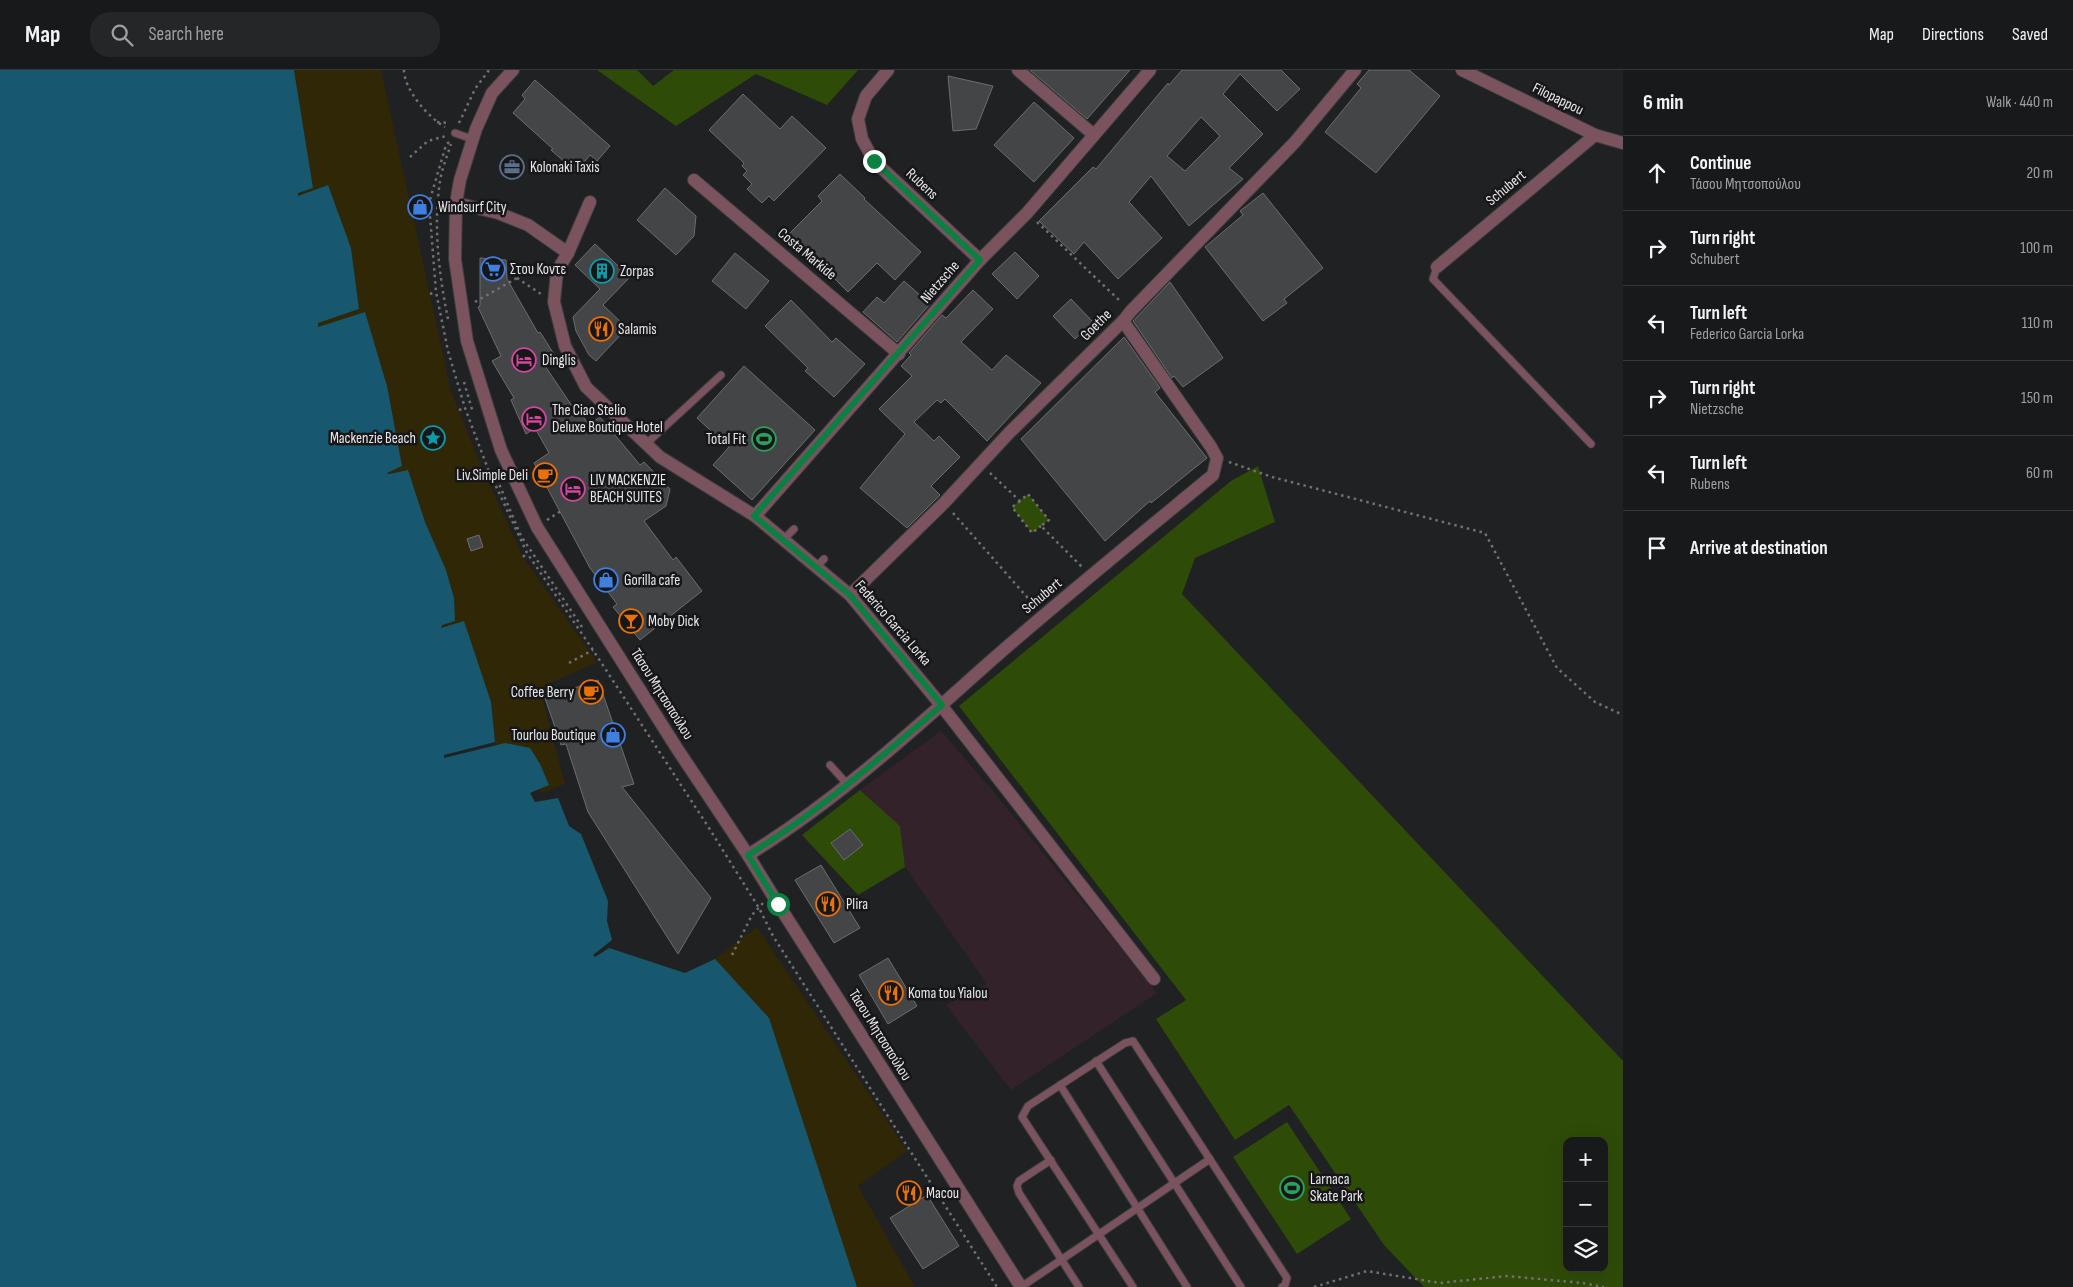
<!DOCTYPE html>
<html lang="en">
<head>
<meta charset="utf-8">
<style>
  :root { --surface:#18191a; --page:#252627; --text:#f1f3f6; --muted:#9fa0a2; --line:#363839 }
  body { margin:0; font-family:"Sofia Sans Condensed",sans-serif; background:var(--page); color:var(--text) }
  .controls { position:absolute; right:15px; bottom:15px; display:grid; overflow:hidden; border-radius:10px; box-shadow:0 5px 20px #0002 }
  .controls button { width:45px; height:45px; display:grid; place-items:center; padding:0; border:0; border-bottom:1px solid var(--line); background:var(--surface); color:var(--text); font:25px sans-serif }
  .stop { position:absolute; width:15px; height:15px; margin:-11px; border:4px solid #0b8043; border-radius:50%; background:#fff }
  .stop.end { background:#0b8043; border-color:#fff; box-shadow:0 1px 5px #0008 }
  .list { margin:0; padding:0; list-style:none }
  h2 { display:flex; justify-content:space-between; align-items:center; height:65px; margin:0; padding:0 20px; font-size:21px }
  h2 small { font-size:16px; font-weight:400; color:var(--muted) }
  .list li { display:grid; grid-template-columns:32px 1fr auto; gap:15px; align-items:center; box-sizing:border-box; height:75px; padding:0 20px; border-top:1px solid var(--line) }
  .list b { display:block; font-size:19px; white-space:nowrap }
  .list p { margin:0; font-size:16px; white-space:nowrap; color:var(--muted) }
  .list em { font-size:16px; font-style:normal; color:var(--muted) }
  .icon { flex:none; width:28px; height:28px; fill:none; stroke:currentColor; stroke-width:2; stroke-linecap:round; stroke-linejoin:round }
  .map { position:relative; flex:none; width:1623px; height:1217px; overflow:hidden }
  header { display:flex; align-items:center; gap:30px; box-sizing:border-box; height:70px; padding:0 25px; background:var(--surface); border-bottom:1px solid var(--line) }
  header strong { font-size:24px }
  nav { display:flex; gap:28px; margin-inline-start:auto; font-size:18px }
  .search { width:350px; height:45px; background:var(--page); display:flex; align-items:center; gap:12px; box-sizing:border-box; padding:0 18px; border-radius:20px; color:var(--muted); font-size:19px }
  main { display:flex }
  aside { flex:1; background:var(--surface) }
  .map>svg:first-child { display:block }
</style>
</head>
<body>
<header>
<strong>Map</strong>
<div class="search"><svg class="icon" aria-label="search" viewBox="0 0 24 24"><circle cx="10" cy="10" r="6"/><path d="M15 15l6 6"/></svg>Search here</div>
<nav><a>Map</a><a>Directions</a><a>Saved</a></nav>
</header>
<main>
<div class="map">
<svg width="1623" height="1217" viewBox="0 0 1623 1217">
  <rect width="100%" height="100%" fill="#202123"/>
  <polygon fill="#34222a" points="941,661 992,720 1157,923 1011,1020 946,935 987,914 905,797 900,756 860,720"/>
  <g fill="#2f4b08" fill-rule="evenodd">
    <polygon points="597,0 637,0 653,16 674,0 858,0 827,35 756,4 676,56"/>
    <path d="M1258,396l17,56 -80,36 -13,36 441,467v226h-199l-40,-42 -95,-140 -54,35 -79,-121 30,-19 -227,-294 272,-225zM1567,1071h37v127h-37z"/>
    <polygon points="1028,424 1049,450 1032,463 1012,437"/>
    <path d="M860,720l40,36 5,41 -47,28 -56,-60zM850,759l13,16 -19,15 -13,-17z"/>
    <polygon points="1287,1052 1351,1149 1297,1184 1233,1087"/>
  </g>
  <g fill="#302706">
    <polygon points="294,0 381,0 451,321 482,398 523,487 597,592 540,618 565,714 542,723 495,672 491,632 464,552 441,558 454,528 446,500 425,452 408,400 388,404 387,402 402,396 387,316 365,243 318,257 317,253 359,239 351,178 327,115 298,126 298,123 312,118"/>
    <polygon points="757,857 907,1081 858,1116 915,1217 805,1217 609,878 685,903 715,889"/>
  </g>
  <polygon fill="#17586f" points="0,0 294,0 313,118 298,123 298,126 328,115 351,178 359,239 318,253 318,257 365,242 387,316 402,396 387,403 389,404 408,400 425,452 446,500 454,528 455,551 442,555 441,558 464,551 491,632 495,672 444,685 444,688 505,673 530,678 540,694 549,715 530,723 535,732 558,728 569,756 581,764 608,831 607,851 612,870 593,885 595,887 609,878 685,903 715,889 769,948 857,1217 0,1217"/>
  <g fill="#444547" stroke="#6c6d6f" fill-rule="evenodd">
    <polygon points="1030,0 1130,0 1087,49"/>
    <path d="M1182,0h99l19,19 -23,22 -37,-37 -17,20 40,40 -34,34 14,11 -54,47 -38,-50 -22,26 33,36 -44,41 -34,-37 -10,12 -35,-33 54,-54 3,2 72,-86 1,2zM1201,47l19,19 -35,35 -18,-15z"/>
    <polygon points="1369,0 1409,0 1440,26 1376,103 1325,62 1361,18 1357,14"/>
    <polygon points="948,6 993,16 976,59 953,61"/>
    <polygon points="535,10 610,76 597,91 590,85 576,102 551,80 553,79 513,43 525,29 522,25"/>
    <polygon points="743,24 780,59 792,46 826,78 774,131 769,126 762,133 747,119 752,114 743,105 747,101 742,96 744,93 709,60"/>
    <polygon points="1034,32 1074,68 1034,112 994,75"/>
    <polygon points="507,88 520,90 516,107 504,104"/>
    <polygon points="840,104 865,128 864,129 921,182 895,210 877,193 848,222 814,188 809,193 785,168 822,131 818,126"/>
    <polygon points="665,118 696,146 694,166 676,185 637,150"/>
    <polygon points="1263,123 1323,198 1284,229 1287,233 1263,251 1205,177 1243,145 1240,141"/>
    <polygon points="595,174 630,207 603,235 627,258 596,291 589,285 576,261 573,247 600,219 575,195"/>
    <polygon points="1015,182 1039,206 1017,229 992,204"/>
    <polygon points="735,183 769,211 746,239 712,211"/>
    <polygon points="480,188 506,190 507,209 538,263 540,262 557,289 545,296 572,336 575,335 589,355 600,347 640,395 644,392 670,419 666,436 644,451 673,490 676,487 702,521 640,570 613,537 617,534 590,498 534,393 549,383 535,358 526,364 511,330 514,328 492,291 501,286 478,237 480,236"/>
    <polygon points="904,211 930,234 897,272 863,242 877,227 884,233"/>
    <polygon points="1170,212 1223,288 1183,317 1174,306 1172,308 1133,251"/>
    <polygon points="973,220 993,239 961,272 992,300 1006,285 1041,313 987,371 945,329 941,333 937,330 914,352 934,371 939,366 960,387 931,416 940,425 907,458 860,418 905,364 879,339 912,306 901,296 911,285 909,283 942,245 946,248"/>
    <polygon points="1071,229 1093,252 1075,269 1053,246"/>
    <polygon points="791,230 832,272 836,268 865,294 834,327 805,301 808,298 765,256"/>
    <polygon points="1124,267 1160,318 1155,322 1207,388 1151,433 1150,431 1105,471 1021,369"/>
    <polygon points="744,296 815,360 752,430 713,395 729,377 697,348"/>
    <polygon points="479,465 483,477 471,481 467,469"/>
    <polygon points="598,610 634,714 622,717 711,828 678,884 588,742 566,674 561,675 545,628"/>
    <polygon points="850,759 863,775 844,790 831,773"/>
    <polygon points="821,795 860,858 834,873 795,810"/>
    <polygon points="888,888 917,936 888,954 859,905"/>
    <polygon points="927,1125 959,1176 923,1199 890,1148"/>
  </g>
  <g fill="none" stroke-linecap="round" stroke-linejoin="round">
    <g stroke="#3c3d3f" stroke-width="9">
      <g id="service">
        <polyline points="455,63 472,69"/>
        <polyline points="1437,197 1433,209 1591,374"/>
        <polyline points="646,374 721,305"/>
        <polyline points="784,469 794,459"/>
        <polyline points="817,496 824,489"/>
        <polyline points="830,695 848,715"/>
        <polyline points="1096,991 1241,1217"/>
        <polyline points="1060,1015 1187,1217"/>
        <polyline points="1051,1090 1019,1111 1017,1116 1019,1123 1079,1217"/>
        <polyline points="1021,1217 1210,1089"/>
        <polyline points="1133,1217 1022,1047 1028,1036 1125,973 1133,971 1287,1208 1285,1215 1282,1217"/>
      </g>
    </g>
    <g stroke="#3c3d3f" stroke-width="14">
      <g id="minor">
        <polyline points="888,0 866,26 858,49 862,69 874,91 980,190"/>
        <polyline points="1018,0 1094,65"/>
        <polyline points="694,110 899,284"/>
        <polyline points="456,133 498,143 528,155 568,183 557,201 554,232 565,276 586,317 660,387 755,446 850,525 941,635 1154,909"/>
        <polyline points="568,183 590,132"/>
        <polyline points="1437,197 1595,65"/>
        <polyline points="755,446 980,190 1027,143 1150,0"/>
        <polyline points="850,525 944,433 1009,363 1123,251 1131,241 1295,72 1355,0"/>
        <path d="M748,785c90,-55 167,-127 245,-196 72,-63 146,-123 220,-184l4,-17 -6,-11 -88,-126"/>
      </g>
    </g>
    <g stroke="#3c3d3f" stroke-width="14">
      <g id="tertiary">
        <polyline points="513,0 492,23 476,59 460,110 456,133 455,189 467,271 501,380 537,457 676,677 748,785 778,834 1021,1217"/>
        <polyline points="1462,0 1595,65 1623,73"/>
      </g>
    </g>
    <g stroke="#717173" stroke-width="2.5" stroke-dasharray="2.5 4" stroke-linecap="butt">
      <path d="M404,0c0,20 25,48 41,57"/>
      <polyline points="437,52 449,53"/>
      <polyline points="459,53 475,19 489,0"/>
      <polyline points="449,72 446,75 429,133 436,222 448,281 465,338 488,399 527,483 593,580 709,758 759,838 773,866 997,1217"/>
      <polyline points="410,87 428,71 446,66"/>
      <polyline points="1037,152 1120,231"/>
      <polyline points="517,208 541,224"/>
      <polyline points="430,224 436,222"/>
      <polyline points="475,232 517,208 517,202"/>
      <path d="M448,249c-9,-45 -15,-92 -8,-138 2,-12 7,-25 11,-37"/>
      <polyline points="464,312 473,343"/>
      <polyline points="459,340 465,338"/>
      <polyline points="1229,392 1272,407 1485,463 1557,598 1595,632 1623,645"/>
      <polyline points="990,403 1020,431 1028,424 1049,450 1041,456 1082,497"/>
      <polyline points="497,409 521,466 582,557"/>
      <polyline points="1020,431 1012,437 1032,463 1041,456"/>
      <polyline points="953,443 1034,535"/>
      <polyline points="547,450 561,441"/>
      <polyline points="523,487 527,483"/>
      <polyline points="569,593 593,580"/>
      <polyline points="732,885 752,845 763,833"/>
      <polyline points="1314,1217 1367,1201 1440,1213 1506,1206 1583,1213 1604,1217"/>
    </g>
    <use href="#service" stroke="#7a535e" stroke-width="7"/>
    <use href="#minor" stroke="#7a535e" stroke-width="12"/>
    <use href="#tertiary" stroke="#7a535e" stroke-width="12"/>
  </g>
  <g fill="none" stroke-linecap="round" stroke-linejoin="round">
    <path stroke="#0b8043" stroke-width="6" d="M778,834l-30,-49c71,-43 132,-97 194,-150l-92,-110 -96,-79 226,-256 -106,-99"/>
  </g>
  <defs>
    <g id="office-ring" transform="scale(1.25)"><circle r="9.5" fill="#171719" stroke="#5c6f8a" stroke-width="1.5"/><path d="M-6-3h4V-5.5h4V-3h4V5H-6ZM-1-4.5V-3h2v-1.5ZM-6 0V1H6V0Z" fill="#5c6f8a"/></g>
    <g id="shop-ring" transform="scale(1.25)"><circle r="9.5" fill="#171719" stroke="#3f7fe0" stroke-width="1.5"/><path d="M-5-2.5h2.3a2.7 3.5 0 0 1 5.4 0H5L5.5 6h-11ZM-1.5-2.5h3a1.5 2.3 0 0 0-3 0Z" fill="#3f7fe0"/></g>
    <g id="supermarket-ring" transform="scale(1.25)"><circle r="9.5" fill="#171719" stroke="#3f7fe0" stroke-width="1.5"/><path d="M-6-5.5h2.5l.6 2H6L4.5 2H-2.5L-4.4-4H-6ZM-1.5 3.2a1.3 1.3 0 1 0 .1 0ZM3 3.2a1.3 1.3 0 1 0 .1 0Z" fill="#3f7fe0"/></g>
    <g id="building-ring" transform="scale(1.25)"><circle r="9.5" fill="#171719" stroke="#0f9aa8" stroke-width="1.5"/><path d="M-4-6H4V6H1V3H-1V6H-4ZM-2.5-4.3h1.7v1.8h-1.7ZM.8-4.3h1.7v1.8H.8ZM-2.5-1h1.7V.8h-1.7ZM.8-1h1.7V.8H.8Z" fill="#0f9aa8"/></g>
    <g id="restaurant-ring" transform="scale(1.25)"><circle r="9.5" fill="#171719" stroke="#e8710a" stroke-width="1.5"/><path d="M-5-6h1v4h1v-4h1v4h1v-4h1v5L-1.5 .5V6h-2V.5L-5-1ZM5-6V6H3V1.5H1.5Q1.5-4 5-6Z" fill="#e8710a"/></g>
    <g id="hotel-ring" transform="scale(1.25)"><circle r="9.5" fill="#171719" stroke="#d1479c" stroke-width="1.5"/><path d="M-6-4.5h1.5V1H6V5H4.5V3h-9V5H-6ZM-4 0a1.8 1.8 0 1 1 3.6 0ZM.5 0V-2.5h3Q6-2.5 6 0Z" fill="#d1479c"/></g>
    <g id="sight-ring" transform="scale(1.25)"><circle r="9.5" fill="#171719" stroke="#0f9aa8" stroke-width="1.5"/><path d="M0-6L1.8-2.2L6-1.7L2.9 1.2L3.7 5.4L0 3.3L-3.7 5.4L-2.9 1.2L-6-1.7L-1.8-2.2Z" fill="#0f9aa8"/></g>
    <g id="stadium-ring" transform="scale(1.25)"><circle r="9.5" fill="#171719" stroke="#2e9e5b" stroke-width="1.5"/><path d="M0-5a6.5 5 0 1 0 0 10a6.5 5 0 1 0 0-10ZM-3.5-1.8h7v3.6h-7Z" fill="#2e9e5b"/></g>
    <g id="cafe-ring" transform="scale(1.25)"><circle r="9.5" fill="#171719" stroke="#e8710a" stroke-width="1.5"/><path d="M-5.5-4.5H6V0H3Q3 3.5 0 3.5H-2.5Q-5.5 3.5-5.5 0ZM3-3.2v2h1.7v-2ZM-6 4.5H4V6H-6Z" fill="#e8710a"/></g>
    <g id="bar-ring" transform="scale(1.25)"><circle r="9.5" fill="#171719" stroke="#e8710a" stroke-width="1.5"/><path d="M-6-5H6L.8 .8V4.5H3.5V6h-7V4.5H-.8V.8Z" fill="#e8710a"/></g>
  </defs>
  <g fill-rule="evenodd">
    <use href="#office-ring" x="512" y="97"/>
    <use href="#shop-ring" x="420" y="137"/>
    <use href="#supermarket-ring" x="493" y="199"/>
    <use href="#building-ring" x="602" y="201"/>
    <use href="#restaurant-ring" x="601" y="259"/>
    <use href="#hotel-ring" x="524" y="290"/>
    <use href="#hotel-ring" x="534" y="349"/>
    <use href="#sight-ring" x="433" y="368"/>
    <use href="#stadium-ring" x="764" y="369"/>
    <use href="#cafe-ring" x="545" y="405"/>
    <use href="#hotel-ring" x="573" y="419"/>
    <use href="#shop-ring" x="606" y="510"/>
    <use href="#bar-ring" x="631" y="551"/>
    <use href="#cafe-ring" x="591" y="622"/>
    <use href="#shop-ring" x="613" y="665"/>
    <use href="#restaurant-ring" x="828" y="834"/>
    <use href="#restaurant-ring" x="891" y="923"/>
    <use href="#stadium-ring" x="1292" y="1118"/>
    <use href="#restaurant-ring" x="909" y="1123"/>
  </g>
  <g text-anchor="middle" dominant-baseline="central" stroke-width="5" stroke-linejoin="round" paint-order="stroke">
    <g font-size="15" fill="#e9e9eb" stroke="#171719">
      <text transform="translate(1558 29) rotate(26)">Filopappou</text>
      <text transform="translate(922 114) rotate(43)">Rubens</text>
      <text transform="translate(1506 118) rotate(-40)">Schubert</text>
      <text transform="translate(807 184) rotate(40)">Costa Markide</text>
      <text transform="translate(940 212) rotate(-49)">Nietzsche</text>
      <text transform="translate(1096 255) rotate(-45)">Goethe</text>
      <text transform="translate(1042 526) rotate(-40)">Schubert</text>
      <text transform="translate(893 553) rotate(49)">Federico Garcia Lorka</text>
      <text transform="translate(662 624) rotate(58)">Τάσου Μητσοπούλου</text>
      <text transform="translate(880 965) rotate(58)">Τάσου Μητσοπούλου</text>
    </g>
    <g font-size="15" fill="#e9e9eb" stroke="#171719" text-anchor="start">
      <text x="530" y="97">Kolonaki Taxis</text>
      <text x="438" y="137">Windsurf City</text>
      <text x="510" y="199">Στου Κοντε</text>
      <text x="620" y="201">Zorpas</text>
      <text x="618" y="259">Salamis</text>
      <text x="542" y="290">Dinglis</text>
      <text x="552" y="340">The Ciao Stelio<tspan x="552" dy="17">Deluxe Boutique Hotel</tspan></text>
      <text x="416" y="368" text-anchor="end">Mackenzie Beach</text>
      <text x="746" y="369" text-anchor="end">Total Fit</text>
      <text x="528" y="405" text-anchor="end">Liv.Simple Deli</text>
      <text x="590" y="410">LIV MACKENZIE<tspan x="590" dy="17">BEACH SUITES</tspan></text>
      <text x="624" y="510">Gorilla cafe</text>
      <text x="648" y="551">Moby Dick</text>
      <text x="574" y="622" text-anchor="end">Coffee Berry</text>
      <text x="596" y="665" text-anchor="end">Tourlou Boutique</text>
      <text x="846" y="834">Plira</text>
      <text x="908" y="923">Koma tou Yialou</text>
      <text x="1310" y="1109">Larnaca<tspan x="1310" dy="17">Skate Park</tspan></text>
      <text x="926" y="1123">Macou</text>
    </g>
  </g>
</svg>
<div class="controls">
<button>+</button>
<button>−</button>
<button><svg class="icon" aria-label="layers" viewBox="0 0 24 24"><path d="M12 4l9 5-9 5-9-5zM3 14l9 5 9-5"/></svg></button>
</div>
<div class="stop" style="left:778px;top:834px"></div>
<div class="stop end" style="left:874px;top:91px"></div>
</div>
<aside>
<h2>6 min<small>Walk · 440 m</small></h2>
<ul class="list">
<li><svg class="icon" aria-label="ahead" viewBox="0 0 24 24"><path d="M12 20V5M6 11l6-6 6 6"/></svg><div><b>Continue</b><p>Τάσου Μητσοπούλου</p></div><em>20 m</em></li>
<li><svg class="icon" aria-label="right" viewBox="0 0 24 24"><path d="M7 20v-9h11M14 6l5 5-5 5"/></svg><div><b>Turn right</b><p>Schubert</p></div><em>100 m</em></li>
<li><svg class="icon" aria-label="left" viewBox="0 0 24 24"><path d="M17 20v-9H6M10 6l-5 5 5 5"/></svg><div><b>Turn left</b><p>Federico Garcia Lorka</p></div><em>110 m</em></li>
<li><svg class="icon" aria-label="right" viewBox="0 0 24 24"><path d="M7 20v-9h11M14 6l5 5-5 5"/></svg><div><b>Turn right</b><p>Nietzsche</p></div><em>150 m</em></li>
<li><svg class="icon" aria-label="left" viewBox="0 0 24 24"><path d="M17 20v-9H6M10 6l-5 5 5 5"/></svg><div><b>Turn left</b><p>Rubens</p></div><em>60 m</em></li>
<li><svg class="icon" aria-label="arrive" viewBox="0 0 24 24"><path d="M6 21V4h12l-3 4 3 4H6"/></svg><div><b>Arrive at destination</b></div></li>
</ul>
</aside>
</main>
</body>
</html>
